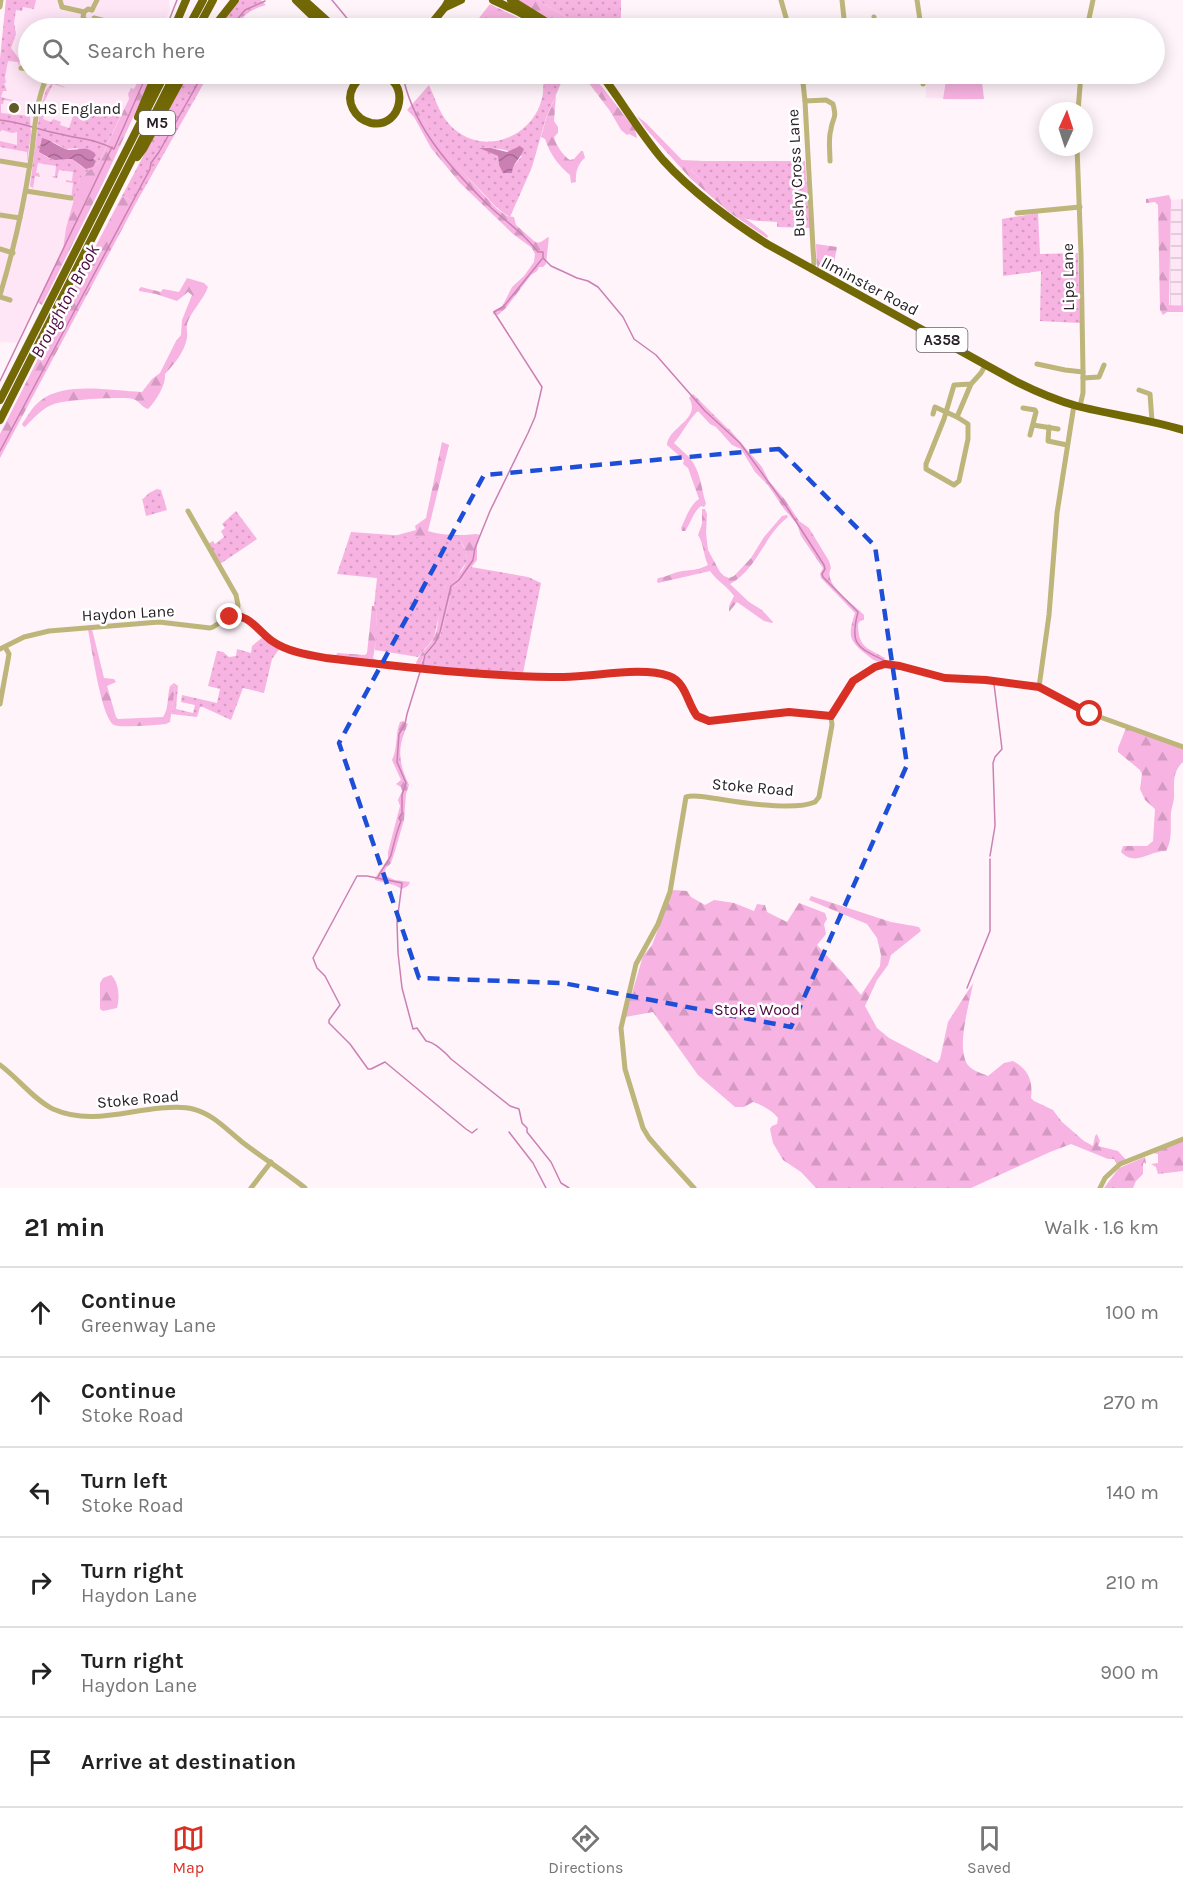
<!DOCTYPE html>
<html lang="en">
<head>
<meta charset="utf-8">
<style>
  :root { --surface:#fff; --page:#f2f2f2; --text:#222; --muted:#767676; --line:#e0e0e0; --accent:#d93025 }
  body { margin:0; font-family:Karla,sans-serif; background:var(--page); color:var(--text) }
  .compass { position:absolute; left:1039px; top:102px; width:54px; height:54px; border-radius:50%; background:var(--surface); box-shadow:0 3px 15px #0003; rotate:3deg }
  .stop { position:absolute; width:18px; height:18px; margin:-14px; border:4px solid #d93025; border-radius:50%; background:#fff }
  .stop.end { background:#d93025; border-color:#fff; box-shadow:0 2px 6px #0008 }
  .list { margin:0; padding:0; list-style:none }
  h2 { display:flex; justify-content:space-between; align-items:center; height:78px; margin:0; padding:0 24px; font-size:26px }
  h2 small { font-size:20px; font-weight:400; color:var(--muted) }
  .list li { display:grid; grid-template-columns:39px 1fr auto; gap:18px; align-items:center; box-sizing:border-box; height:90px; padding:0 24px; border-top:2px solid var(--line) }
  .list b { display:block; font-size:22px; white-space:nowrap }
  .list p { margin:0; font-size:20px; white-space:nowrap; color:var(--muted) }
  .list em { font-size:20px; font-style:normal; color:var(--muted) }
  .icon { flex:none; width:33px; height:33px; fill:none; stroke:currentColor; stroke-width:2; stroke-linecap:round; stroke-linejoin:round }
  .map { position:relative; flex:none; width:1183px; height:1188px; overflow:hidden }
  .search { position:absolute; background:var(--surface); box-shadow:0 3px 15px #0003; left:18px; right:18px; top:18px; height:66px; display:flex; align-items:center; gap:15px; box-sizing:border-box; padding:0 21px; border-radius:33px; color:var(--muted); font-size:22px }
  .sheet { height:618px; background:var(--surface) }
  nav { display:flex; justify-content:space-around; align-items:center; box-sizing:border-box; height:84px; border-top:2px solid var(--line); background:var(--surface); font-size:16px; color:var(--muted) }
  nav a { display:grid; justify-items:center; gap:3px }
  nav .on { color:var(--accent) }
  .map>svg:first-child { display:block }
</style>
</head>
<body>
<div class="map">
<svg width="1183" height="1188" viewBox="0 0 1183 1188">
  <defs>
    <pattern id="industrial-grid" width="8" height="8" patternUnits="userSpaceOnUse" patternTransform="scale(1.5)"><rect width="8" height="8" fill="#ffe6f6"/><path d="M0 4h8M4 0v8" fill="none" stroke="#dbc5d3"/></pattern>
    <pattern id="grass-dots" width="8" height="8" patternUnits="userSpaceOnUse" patternTransform="scale(1.5)"><rect width="8" height="8" fill="#f7b3e1"/><path d="M2 2h.1M6 6h.1" fill="none" stroke="#d49ac1" stroke-width="1.8" stroke-linecap="round"/></pattern>
    <pattern id="forest-firs" width="22" height="20" patternUnits="userSpaceOnUse" patternTransform="scale(1.5)"><rect width="22" height="20" fill="#f7b3e1"/><path d="M5 1l3.5 6h-7zM16 11l3.5 6h-7z" fill="#d49ac1"/></pattern>
    <pattern id="water-waves" width="16" height="10" patternUnits="userSpaceOnUse" patternTransform="scale(1.5)"><rect width="16" height="10" fill="#cb80b4"/><path d="M0 5q4-4 8 0t8 0" fill="none" stroke="#a56892"/></pattern>
  </defs>
  <rect width="100%" height="100%" fill="#fef4fa"/>
  <g fill="#ffe6f6">
    <polygon points="6,0 169,0 170,10 161,28 28,28 28,74 142,74 134,90 128,96 129,99 112,134 80,178 66,228 63,249 17,343 0,342 0,59"/>
    <polygon points="925,74 981,74 984,99 967,100 926,98"/>
  </g>
  <polygon fill="url(#industrial-grid)" points="1183,199 1183,306 1170,305 1171,200"/>
  <g fill="url(#grass-dots)" fill-rule="evenodd">
    <polygon points="6,0 36,0 34,9 23,7 22,11 16,10 14,23 16,34 11,48 20,60 19,66 18,62 8,61 5,77 6,83 4,83 7,91 3,91 1,97 12,100 12,101 4,100 3,104 1,104 1,113 30,116 31,135 27,161 27,152 0,147 0,141 17,145 17,132 12,133 2,130 0,132 0,59"/>
    <path d="M240,0h21l5,5c-15,4 -23,10 -31,23h-19l17,-22z"/>
    <polygon points="537,0 621,0 621,23 615,28 580,28 560,13"/>
    <polygon points="187,74 209,74 136,203 122,196"/>
    <path d="M542,74h23l-19,44 -14,49 -22,50c-13,-7 -21,-18 -31,-28 -26,-27 -42,-44 -61,-78l-11,-1 22,-25c7,16 12,33 25,44 41,34 99,-6 88,-55zM480,148c14,-1 29,2 42,8l-10,12 -13,-3 -1,-9z"/>
    <path d="M52,83h3l11,5 -13,-4 -9,18 4,1 -5,16 8,3 2,-3 8,3 -1,3 9,3 5,-15 13,4 5,-13 29,11 -22,47 -19,16 -6,23 -3,-1 2,-17 -7,-1v-2l6,1 1,-9 -14,-2 -2,8h-3l-2,-2h3l1,-10 -18,-3 -2,10h3l1,4 -5,-1 -2,12 -3,-2 10,-76 6,-20zM53,142l13,7 11,-1 16,10v1l-11,8 -10,-8c-18,0 -15,5 -33,-7z"/>
    <path d="M703,161h102l5,67 -33,-1v-5c-9,-1 -20,0 -29,-3 -17,-4 -43,-37 -57,-49l10,-6z"/>
    <polygon points="1038,213 1040,254 1078,253 1080,323 1040,321 1041,271 1003,276 1002,219"/>
    <polygon points="157,489 161,490 167,510 146,516 142,498 143,499 149,493"/>
    <polygon points="236,511 257,539 220,564 208,544 213,541 215,544 224,537 221,531 225,528 222,524"/>
    <polygon points="351,532 460,540 466,552 467,561 456,578 445,587 434,638 418,657 375,650 377,608 374,606 377,578 337,574"/>
    <path d="M471,567l57,10 13,6 -18,90 -13,1 -91,-7c6,-14 15,-18 21,-30l13,-51 4,-1z"/>
    <polygon points="263,637 280,648 272,659 264,693 243,688 231,720 203,707 200,707 197,717 171,714 175,687 173,685 170,686 174,683 178,686 176,709 193,713 195,705 181,702 182,695 217,703 220,689 208,686 217,651 223,652 229,657 236,656 237,649 251,653 252,646"/>
  </g>
  <g fill="url(#forest-firs)">
    <polygon points="516,0 537,0 560,13 580,28 561,28"/>
    <path d="M490,4c15,8 29,13 43,21l-1,2 -45,1 -8,-10z"/>
    <polygon points="142,74 153,74 103,183 42,305 37,302 63,249 66,228 80,178 99,162 129,99 128,94 131,88 134,89"/>
    <polygon points="582,74 592,74 635,129 637,138 629,134 627,135 621,130 610,111"/>
    <path d="M556,95l-2,26 4,6v6l-4,4c2,8 9,19 16,23l4,-1 7,-8h2l2,7c-7,5 -10,15 -9,24l-5,1 -1,-8c-12,-10 -20,-21 -25,-36l-4,-2 5,-18z"/>
    <path d="M407,110l11,1c22,40 49,65 79,98l10,7 7,1 2,8 18,16c7,4 8,-1 15,-4l-3,27 -3,3h-4l-2,4 -6,4 -25,33 -8,7 -5,-1v-3l9,-4 10,-20 12,-11 10,-14 1,-8 -3,-6 -19,-14 -53,-51 -29,-35 -17,-31z"/>
    <polygon points="637,116 646,123 682,160 703,161 702,164 691,170 726,204 765,233 768,236 767,238 729,212 690,178 646,129"/>
    <polygon points="1169,195 1171,200 1169,305 1183,306 1183,312 1167,312 1163,315 1160,310 1158,205 1155,202 1146,203 1146,199"/>
    <polygon points="122,196 136,203 0,458 0,434 79,278"/>
    <polygon points="816,244 837,247 832,274 817,267"/>
    <path d="M187,278l17,5 4,4c-4,12 -17,24 -21,37 -1,5 1,10 0,14 -3,15 -13,26 -22,36 1,11 -9,27 -17,35 -7,-2 -8,-8 -15,-10 -9,-3 -70,1 -79,5 -12,4 -20,14 -29,23l-2,-1 -1,-2c6,-8 10,-17 18,-23 25,-20 71,-10 102,-9l10,-13 8,-6 16,-32 5,-6 1,-15 10,-25 -4,-3 -11,9 -21,-7 -17,-3v-2l2,-2 20,5 2,-3 16,3z"/>
    <path d="M693,394l34,34 2,1 33,38 7,14 17,20 13,20 10,7 20,33 2,7c-9,16 23,36 33,47v5l-4,1 -2,3c0,24 10,24 27,34l-1,5c-8,-1 -11,-3 -17,-8 -19,-15 -19,-19 -12,-42l-34,-35 -1,-4 3,-6 -22,-32 -4,-12 -13,-15 -16,-24 -13,-13 -14,-23 -9,-4 -16,-18 -6,-3 -12,-13c-10,9 -15,22 -24,32 5,5 10,9 15,14 12,14 12,31 17,47l-2,3 -3,-1c-8,6 -10,17 -16,25h-3l-1,-3c5,-10 8,-22 18,-29l-11,-31 -5,-4 1,-4 -17,-15c1,-18 35,-26 22,-47z"/>
    <path d="M442,442l7,3 -21,86c11,4 25,4 37,4 6,0 10,-2 15,0l-3,11v14l-20,25 -4,1 -13,51 -4,7 -12,12 -5,11 -4,-1c4,-14 14,-18 20,-30 6,-15 1,-36 11,-50 6,-8 18,-13 20,-24 2,-8 -2,-16 -6,-22l-66,-4 22,-6 -1,-4 11,-8z"/>
    <path d="M702,509h3l2,5 -1,19 2,17 12,22 4,4 5,2 5,-2 17,-18 13,-21 18,-21 5,-1 1,2c-25,19 -30,52 -58,67l19,18 13,8 11,12 -1,1 -8,-2 -27,-19 -8,10v-6l5,-10c-7,-10 -17,-15 -24,-25l-52,12 -1,-2 1,-3c8,-1 12,-4 20,-6 11,-3 16,0 30,-7 -5,-11 -4,-21 -10,-30l4,-11z"/>
    <polygon points="372,606 375,606 377,608 376,641 373,658 379,661 338,657 336,656 337,653 365,655 367,653"/>
    <path d="M92,629l12,49 10,1 2,3 -9,4 9,31 2,2 45,-2c6,-8 4,-21 7,-31l3,-1 2,2 -5,35 -4,2c-10,1 -46,4 -52,1 -13,-8 -22,-77 -26,-95z"/>
    <path d="M403,721l5,3c-11,23 -10,38 1,61l-3,9 -2,26 -9,31 -4,12 -5,5 -3,7 12,5 15,2 -2,4 -6,3 -8,-4 -19,-5v-2l13,-19v-7l12,-46 -2,-6 4,-9 -1,-4 -5,-3 5,-4 -9,-20c6,-12 3,-26 8,-38z"/>
    <path d="M1126,728l57,21v13c-10,9 -9,19 -9,31 1,6 -2,13 -3,19 -1,14 2,27 -5,39 -18,0 -30,16 -45,1l2,-6h24l6,-5 2,-32 -10,-9 -5,-11 2,-15 -2,-4 -22,-18v-4z"/>
    <path d="M673,890l14,1 4,6 14,8 9,-5 20,3 20,8 3,-7 8,1 2,7 20,10 12,-19 26,10 2,6 -3,5 2,10 -9,11 27,29 17,21 19,-29 1,-11 -4,-17 -10,-14 -58,-24 2,-4 80,26 28,5 2,4 -30,24 -3,10 -11,15 -12,26 12,22 12,10 48,25 3,-4 8,-37 25,-39c-3,20 -17,62 -6,81 4,6 14,9 21,12l16,-13 9,-2c16,9 20,20 18,37l3,3 19,9 9,12 22,19 9,5 2,-10 2,-2 3,7 -2,5 20,5 8,9 -9,4 -3,-5h-6l-37,-15 -21,8 -79,36h-155l-15,-16 -18,-12 -10,-17 -3,-14 2,-3 5,-2 1,-6c-6,-8 -16,-13 -25,-16l-9,5h-9l-37,-32 -45,-63 -28,5 18,-61 9,-11z"/>
    <path d="M111,975c8,7 9,23 6,33l-14,3 -3,-2v-26l3,-5z"/>
    <polygon points="1183,1141 1183,1171 1158,1174 1156,1167 1151,1164 1158,1163 1158,1154 1153,1153"/>
    <polygon points="1145,1157 1146,1164 1144,1162 1143,1164 1143,1174 1136,1181 1133,1188 1104,1188 1119,1168"/>
  </g>
  <polygon fill="#f7b3e1" points="947,74 981,74 984,99 943,99"/>
  <g fill="url(#water-waves)">
    <path d="M42,138c9,2 20,11 27,12 11,0 19,-5 27,5l-3,4 3,2 -3,6 -7,2 -14,-10c-21,0 -12,5 -33,-7z"/>
    <path d="M520,146l4,3c-3,9 -12,15 -12,24h-9l-4,-8 -1,-9 -19,-8h12l16,4z"/>
  </g>
  <g fill="none" stroke-linecap="round" stroke-linejoin="round">
    <g stroke="#cb80b4" stroke-width="1.5">
      <polyline points="332,0 355,28"/>
      <polyline points="166,28 177,0"/>
      <polyline points="230,28 245,10 265,1"/>
      <path d="M404,81c12,50 48,88 84,124 17,16 36,28 50,47h5v6l8,8 11,5 15,7 11,3 10,6 25,30 11,22 22,16 49,56 35,32 48,66 36,56 1,4 -3,5 1,3 35,35c-9,34 0,35 27,49"/>
      <path d="M0,120c21,2 39,10 60,14 19,5 36,5 54,15l33,-75"/>
      <polyline points="0,381 112,147"/>
      <polyline points="0,451 150,169 151,163 159,152 203,74"/>
      <polyline points="422,667 425,655 435,643 440,632 451,586 459,580 473,560 475,548 490,511 528,433 535,417 542,387 494,312 504,306 542,259"/>
      <polyline points="990,856 995,826 993,763 995,757 1002,749 994,684"/>
      <path d="M378,877c3,-7 11,-16 13,-22 3,-11 5,-22 10,-34l-2,-3 3,-5v-18l4,-12 -9,-21 2,-28 6,-10 2,-10 13,-42"/>
      <polyline points="967,988 990,931 990,859"/>
      <path d="M477,1129l-5,4 -6,-4 -81,-67 -14,7h-3l-18,-25 -21,-21v-3l11,-15 -15,-29 -8,-8 -4,-10 44,-82h10l35,7 -5,39 1,31 4,35 11,41 4,-1 9,13c8,1 20,12 25,18l59,47 9,3 3,14 5,5v4l24,30 10,21 8,5"/>
      <polyline points="509,1132 533,1163 546,1188"/>
    </g>
    <g stroke="#bdb57a" stroke-width="5">
      <polyline points="60,0 62,7 84,12"/>
      <polyline points="781,0 789,28"/>
      <polyline points="842,0 845,28"/>
      <polyline points="917,0 920,20 918,24 920,28"/>
      <polyline points="0,7 1,0"/>
      <polyline points="92,10 97,0"/>
      <polyline points="874,17 876,28"/>
      <polyline points="94,18 132,28"/>
      <polyline points="86,21 83,17 84,12 88,9 92,10"/>
      <polyline points="882,28 910,27 918,24"/>
      <polyline points="1087,28 1093,0"/>
      <polyline points="21,68 28,69"/>
      <polyline points="43,74 45,77 49,79 53,78 54,74"/>
      <polyline points="802,74 805,101 813,248 814,263 811,270"/>
      <polyline points="923,74 923,84"/>
      <polyline points="54,76 65,81"/>
      <polyline points="119,77 120,74"/>
      <polyline points="803,82 865,74"/>
      <path d="M805,101l21,-1 7,4c4,16 0,12 -2,25 -3,10 -1,22 -1,32"/>
      <polyline points="1078,111 1081,74"/>
      <polyline points="1077,147 1081,254 1083,372 1083,393 1080,406"/>
      <polyline points="0,161 30,166"/>
      <polyline points="26,191 71,198"/>
      <polyline points="1017,213 1080,207"/>
      <polyline points="0,215 20,218"/>
      <polyline points="0,249 13,253"/>
      <path d="M0,295c13,-43 23,-86 30,-131 5,-29 4,-57 16,-85"/>
      <polyline points="0,297 10,300"/>
      <polyline points="1037,364 1065,370 1083,372"/>
      <polyline points="1083,378 1099,377 1104,365"/>
      <polyline points="971,384 954,385 944,419 926,464 926,469 954,485 959,481 968,439 968,424 957,417 971,384 981,373 986,364"/>
      <polyline points="1139,390 1150,394 1152,421"/>
      <polyline points="1023,408 1035,410 1036,412 1030,435"/>
      <polyline points="933,414 935,407 957,417"/>
      <polyline points="1033,425 1058,429"/>
      <polyline points="1049,427 1048,441 1067,445"/>
      <polyline points="188,511 236,595 238,605 237,615"/>
      <polyline points="0,649 24,637 49,631 159,622 210,628 213,627 228,617 237,615 247,619 273,642 308,655 430,670 498,675 563,677 627,673 657,673 675,679 682,686 694,713 700,719 709,721 789,712 831,716"/>
      <polyline points="1039,687 1049,615 1057,513 1074,405"/>
      <polyline points="0,704 8,660 9,654 5,647"/>
      <path d="M0,1065c18,13 34,35 53,44 36,16 72,2 108,-1 11,-1 22,-2 32,1 20,5 34,21 49,33 21,16 43,30 63,46"/>
      <polyline points="251,1188 271,1162"/>
      <path d="M694,1188l-31,-34 -14,-16 -6,-10 -18,-59 -4,-41 15,-64 22,-40 12,-32 16,-95c10,-3 23,1 33,2 24,4 75,12 96,3l4,-5 13,-72 -1,-9 20,-33 24,-16 10,-3 15,2 45,12 41,2 53,7 47,25 97,35"/>
      <polyline points="1100,1188 1105,1178 1120,1164 1183,1139"/>
    </g>
    <g stroke="#736806" stroke-width="8">
      <polyline points="296,0 325,28"/>
      <polyline points="304,0 335,28"/>
      <polyline points="493,0 517,11 547,28"/>
      <polyline points="511,0 556,28"/>
      <polyline points="446,7 461,0"/>
      <polyline points="174,28 186,0"/>
      <polyline points="188,28 203,0"/>
      <polyline points="198,28 213,0"/>
      <polyline points="213,28 235,0"/>
      <polyline points="428,28 445,7 449,0"/>
      <polyline points="352,74 355,83"/>
      <path d="M371,74c-16,3 -26,20 -18,35 4,8 10,12 18,14 32,6 40,-44 8,-49"/>
      <path d="M601,74c21,28 39,59 62,86 27,30 69,62 104,84l248,137c20,10 40,19 62,25 35,9 71,13 106,24"/>
      <polyline points="138,117 156,74"/>
      <polyline points="137,157 143,149 184,74"/>
      <polyline points="0,400 165,74"/>
      <polyline points="0,420 175,74"/>
    </g>
  </g>
  <g fill="none" stroke-linecap="round" stroke-linejoin="round">
    <path stroke="#d93025" stroke-width="8" d="M230,617c17,-6 29,15 42,24 16,11 36,14 54,17 79,9 158,19 238,19 31,0 77,-11 105,-1 17,6 18,27 28,40l12,5 80,-9 42,4 22,-35 22,-14 10,-3 15,2 45,12 41,2 53,7 51,27"/>
  </g>
  <path fill="none" stroke="#1d4ed8" stroke-width="4.5" stroke-dasharray="12 8" stroke-linejoin="round" d="M779,449l96,97 32,219 -116,262 -228,-44 -144,-5 -80,-235 145,-268z"/>
  <circle fill="#625b27" stroke="#fff" stroke-width="2" cx="14" cy="108" r="6"/>
  <g text-anchor="middle" dominant-baseline="central" stroke-width="5" stroke-linejoin="round" paint-order="stroke">
    <g fill="#fff" stroke="#686367" stroke-width="1.5">
      <rect x="139" y="111" width="36" height="24" rx="4.5"/>
      <rect x="916.5" y="328" width="51" height="24" rx="4.5"/>
    </g>
    <g font-size="15" font-weight="bold" fill="#282026">
      <text x="157" y="123">M5</text>
      <text x="942" y="340">A358</text>
    </g>
    <g font-size="16" fill="#282026" stroke="#fff" text-anchor="start">
      <text x="26" y="108">NHS England</text>
    </g>
    <g font-size="16" fill="#282026" stroke="#fff">
      <text transform="translate(796 173) rotate(-93)">Bushy Cross Lane</text>
      <text transform="translate(1068 277) rotate(-91)">Lipe Lane</text>
      <text transform="translate(870 286) rotate(28)">Ilminster Road</text>
      <text transform="translate(128 613) rotate(-3)">Haydon Lane</text>
      <text transform="translate(753 787) rotate(5)">Stoke Road</text>
      <text transform="translate(138 1099) rotate(-5)">Stoke Road</text>
    </g>
    <g font-size="16" fill="#4d083f" stroke="#fff">
      <text x="757" y="1009">Stoke Wood</text>
    </g>
    <g font-size="18" font-style="italic" fill="#4e0a40" stroke="#fff">
      <text transform="translate(65 301) rotate(-62)">Broughton Brook</text>
    </g>
  </g>
</svg>
<svg class="compass" viewBox="-18 -18 36 36"><path d="M0-13l5 13h-10z" fill="#e53935"/><path d="M0 13l5-13h-10z" fill="#767676"/></svg>
<div class="stop" style="left:1090px;top:714px"></div>
<div class="stop end" style="left:230px;top:617px"></div>
<div class="search"><svg class="icon" aria-label="search" viewBox="0 0 24 24"><circle cx="10" cy="10" r="6"/><path d="M15 15l6 6"/></svg>Search here</div>
</div>
<section class="sheet">
<h2>21 min<small>Walk · 1.6 km</small></h2>
<ul class="list">
<li><svg class="icon" aria-label="ahead" viewBox="0 0 24 24"><path d="M12 20V5M6 11l6-6 6 6"/></svg><div><b>Continue</b><p>Greenway Lane</p></div><em>100 m</em></li>
<li><svg class="icon" aria-label="ahead" viewBox="0 0 24 24"><path d="M12 20V5M6 11l6-6 6 6"/></svg><div><b>Continue</b><p>Stoke Road</p></div><em>270 m</em></li>
<li><svg class="icon" aria-label="left" viewBox="0 0 24 24"><path d="M17 20v-9H6M10 6l-5 5 5 5"/></svg><div><b>Turn left</b><p>Stoke Road</p></div><em>140 m</em></li>
<li><svg class="icon" aria-label="right" viewBox="0 0 24 24"><path d="M7 20v-9h11M14 6l5 5-5 5"/></svg><div><b>Turn right</b><p>Haydon Lane</p></div><em>210 m</em></li>
<li><svg class="icon" aria-label="right" viewBox="0 0 24 24"><path d="M7 20v-9h11M14 6l5 5-5 5"/></svg><div><b>Turn right</b><p>Haydon Lane</p></div><em>900 m</em></li>
<li><svg class="icon" aria-label="arrive" viewBox="0 0 24 24"><path d="M6 21V4h12l-3 4 3 4H6"/></svg><div><b>Arrive at destination</b></div></li>
</ul>
</section>
<nav>
<a class="on"><svg class="icon" aria-label="map" viewBox="0 0 24 24"><path d="M3 6l6-2 6 2 6-2v14l-6 2-6-2-6 2zM9 4v14M15 6v14"/></svg>Map</a>
<a><svg class="icon" aria-label="directions" viewBox="0 0 24 24"><path d="M12 3l9 9-9 9-9-9zM9 14v-3h6M13 9l2 2-2 2"/></svg>Directions</a>
<a><svg class="icon" aria-label="saved" viewBox="0 0 24 24"><path d="M7 4h10v16l-5-4-5 4z"/></svg>Saved</a>
</nav>
</body>
</html>
